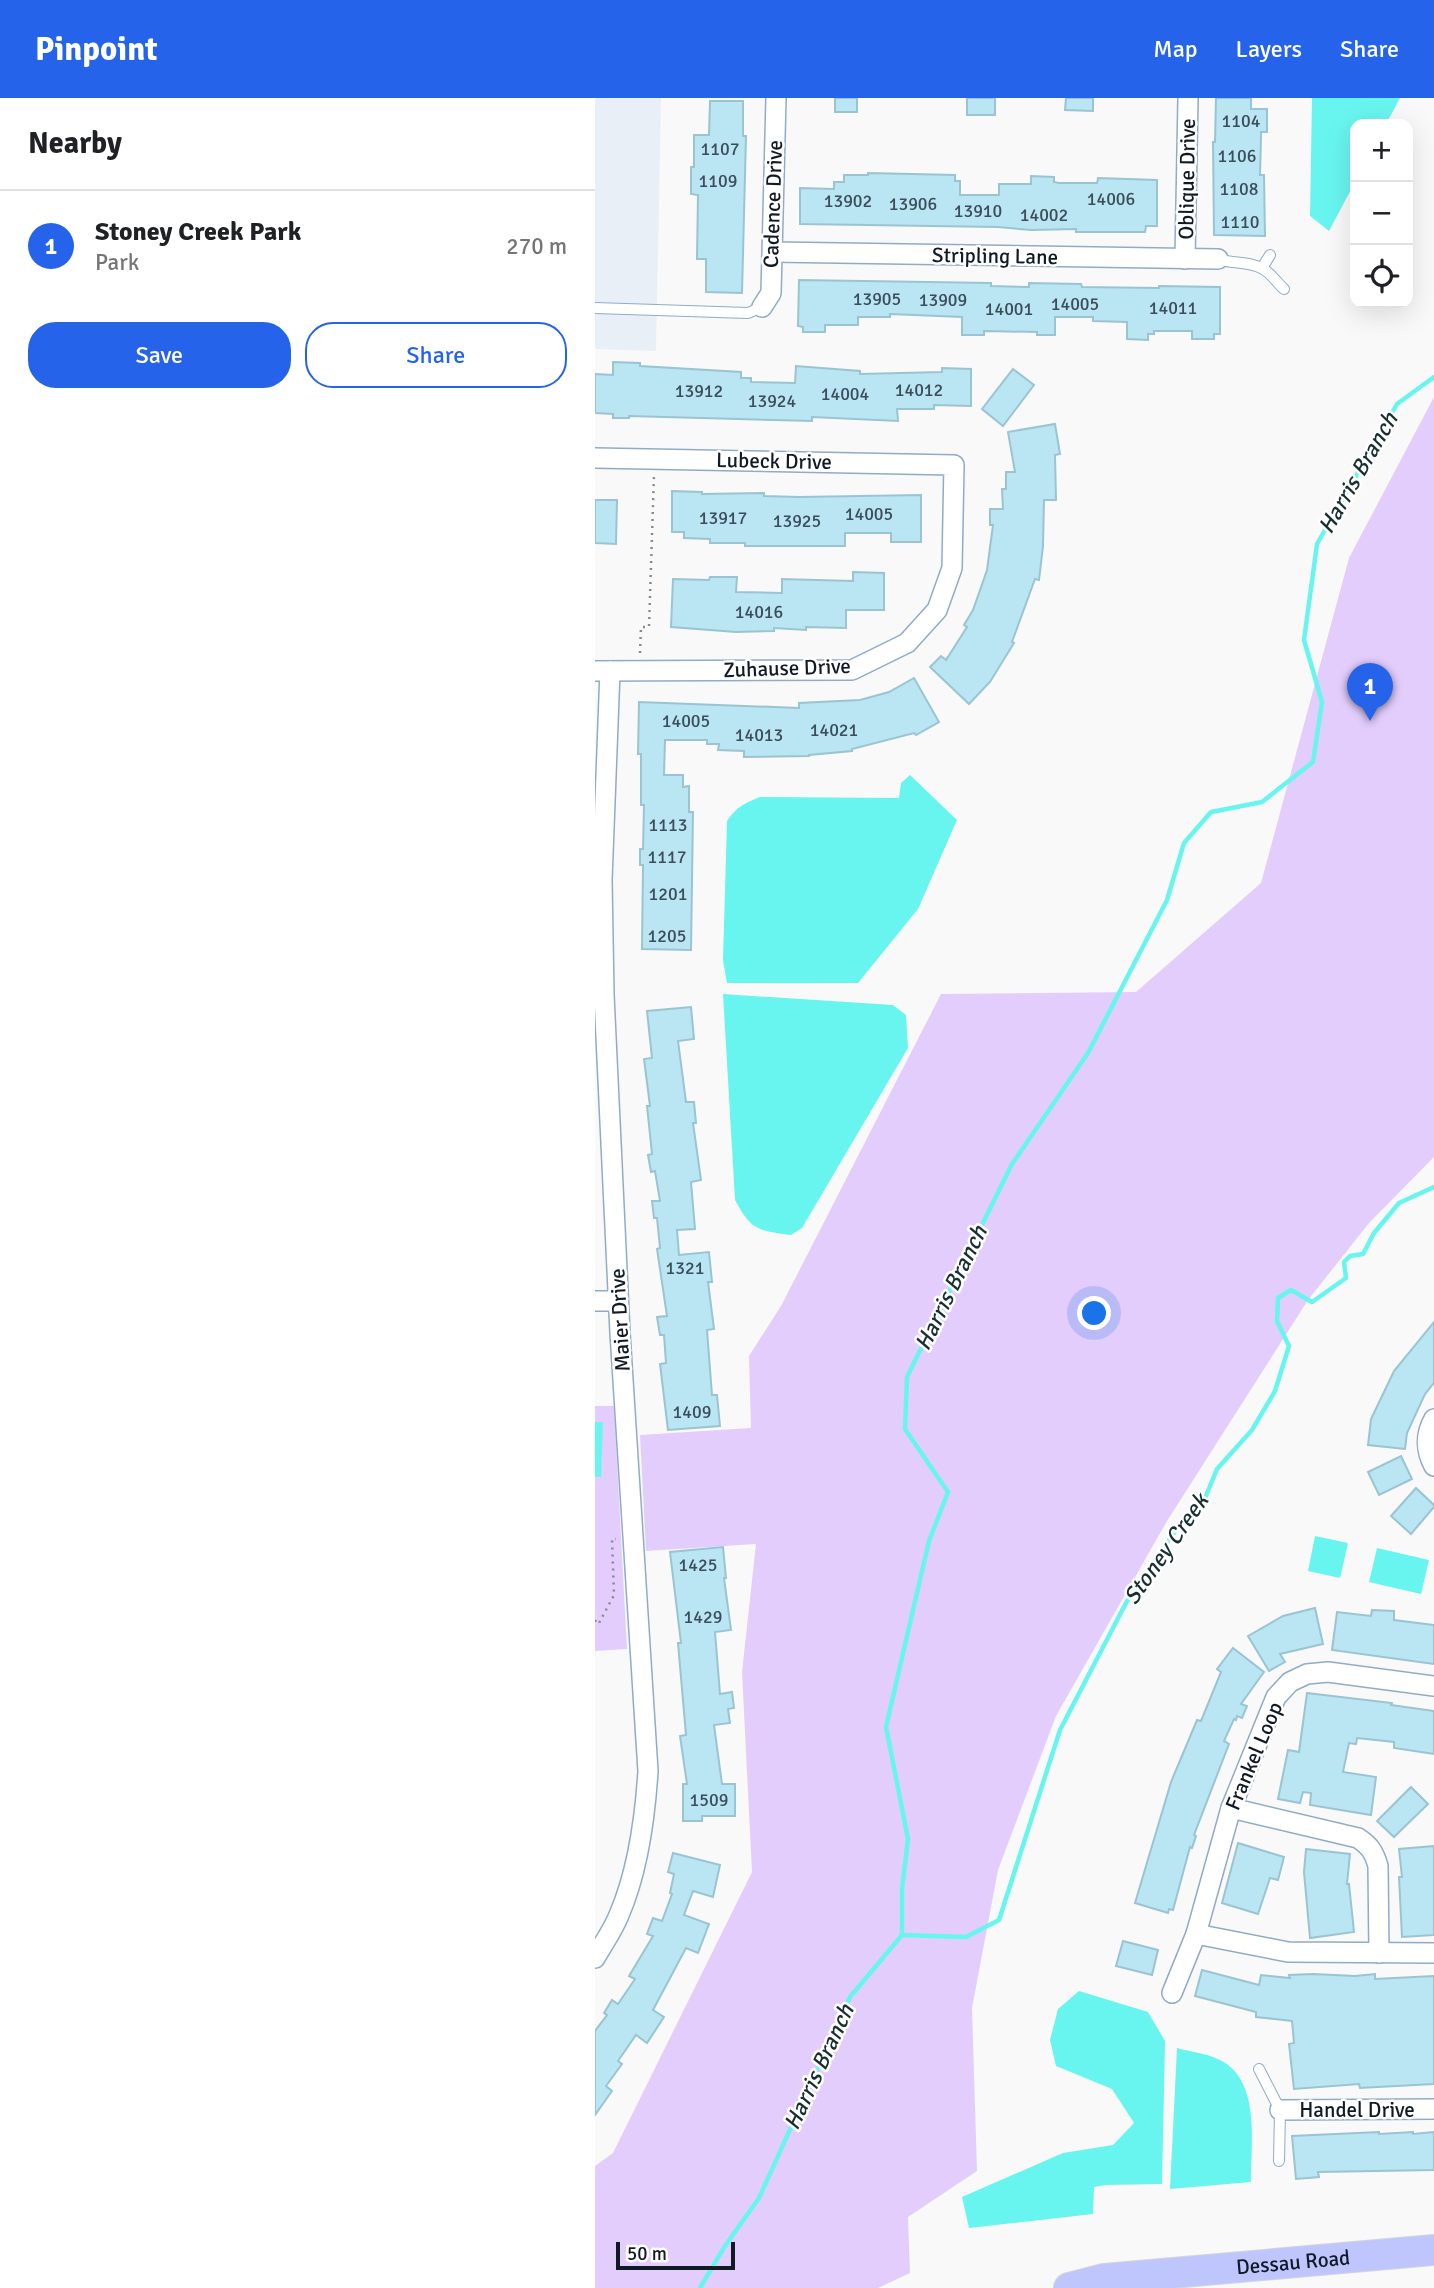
<!DOCTYPE html>
<html lang="en">
<head>
<meta charset="utf-8">
<style>
  :root { --surface:#fff; --page:#f6f6f6; --text:#202124; --muted:#757577; --line:#e0e0e0; --accent:#2563eb }
  body { margin:0; font-family:Signika,sans-serif; background:var(--page); color:var(--text) }
  .controls { position:absolute; right:21px; top:21px; display:grid; overflow:hidden; border-radius:14px; box-shadow:0 7px 28px #0002 }
  .controls button { width:63px; height:63px; display:grid; place-items:center; padding:0; border:0; border-bottom:2px solid var(--line); background:var(--surface); color:var(--text); font:35px sans-serif }
  .scale { position:absolute; left:21px; bottom:18px; width:119px; box-sizing:border-box; padding-left:7px; border:4px solid #101a24; border-top:0; font-size:19px; line-height:24px; white-space:nowrap; color:#101a24; -webkit-text-stroke:5px #fff; paint-order:stroke }
  .you { position:absolute; left:500px; top:1216px; width:24px; height:24px; margin:-18px; border:5px solid #fff; border-radius:50%; background:#1a73e8; box-shadow:0 0 0 10px #1a73e833 }
  .badge { display:grid; place-items:center; width:46px; height:46px; border-radius:50%; background:var(--accent); color:#fff; font-size:23px; font-weight:700 }
  .pin { position:absolute; translate:-50% -58px; filter:drop-shadow(0 2px 4px #0008) }
  .pin::after { content:''; position:absolute; top:37px; width:24px; height:21px; background:inherit; clip-path:polygon(0 0,100% 0,50% 100%) }
  .list { margin:0; padding:0; list-style:none }
  h2 { display:flex; justify-content:space-between; align-items:center; height:91px; margin:0; padding:0 28px; font-size:30px }
  h2 small { font-size:23px; font-weight:400; color:var(--muted) }
  .list li { display:grid; grid-template-columns:46px 1fr auto; gap:21px; align-items:center; box-sizing:border-box; height:112px; padding:0 28px; border-top:2px solid var(--line) }
  .list b { display:block; font-size:26px; white-space:nowrap }
  .list p { margin:0; font-size:23px; white-space:nowrap; color:var(--muted) }
  .list em { font-size:23px; font-style:normal; color:var(--muted) }
  .actions { display:flex; gap:14px; padding:21px 28px }
  .actions a { flex:1; padding:16px 0; border:2px solid var(--accent); border-radius:28px; text-align:center; font-size:24px; color:var(--accent) }
  .actions .main { background:var(--accent); color:#fff }
  .icon { flex:none; width:38px; height:38px; fill:none; stroke:currentColor; stroke-width:2; stroke-linecap:round; stroke-linejoin:round }
  .map { position:relative; flex:none; width:839px; height:2190px; overflow:hidden }
  header { display:flex; align-items:center; gap:42px; box-sizing:border-box; height:98px; padding:0 35px; background:var(--accent); color:#fff }
  header strong { font-size:33px }
  nav { display:flex; gap:38px; margin-inline-start:auto; font-size:24px }
  main { display:flex }
  aside { flex:1; background:var(--surface) }
  .map>svg:first-child { display:block }
</style>
</head>
<body>
<header>
<strong>Pinpoint</strong>
<nav><a>Map</a><a>Layers</a><a>Share</a></nav>
</header>
<main>
<aside>
<h2>Nearby<small></small></h2>
<ul class="list">
<li><span class="badge">1</span><div><b>Stoney Creek Park</b><p>Park</p></div><em>270 m</em></li>
</ul>
<div class="actions"><a class="main">Save</a><a>Share</a></div>
</aside>
<div class="map">
<svg width="839" height="2190" viewBox="0 0 839 2190">
  <rect width="100%" height="100%" fill="#f9f9f9"/>
  <polygon fill="#e8eff6" points="0,0 66,0 61,253 0,251"/>
  <g fill="#e2cdfc">
    <polygon points="839,299 839,1059 774,1125 713,1202 572,1423 461,1618 403,1772 377,1910 382,2073 313,2119 315,2175 283,2190 0,2190 0,2068 18,2055 157,1774 147,1574 161,1446 51,1453 45,1337 156,1330 154,1258 186,1208 346,896 541,894 666,785 754,460"/>
    <polygon points="0,1308 19,1308 32,1551 0,1553"/>
  </g>
  <g fill="#68f5f0">
    <polygon points="717,0 805,0 791,26 760,26 760,84 734,133 715,118"/>
    <path d="M315,677l47,45 -39,89 -60,74h-131l-4,-23 4,-139c9,-14 18,-18 33,-24l139,1 2,-15z"/>
    <path d="M128,896l170,11 13,10 2,33 -106,180 -11,7c-34,-5 -39,-4 -56,-35z"/>
    <polygon points="0,1324 8,1324 6,1379 0,1379"/>
    <polygon points="720,1438 753,1445 745,1480 713,1473"/>
    <polygon points="782,1450 834,1462 826,1496 774,1484"/>
    <polygon points="484,1893 553,1914 570,1943 567,2086 511,2087 499,2089 498,2116 374,2130 367,2099 468,2055 518,2047 539,2025 517,1991 461,1968 455,1942 463,1911"/>
    <path d="M582,1950c13,4 30,5 43,12 41,20 31,84 31,122l-81,7z"/>
  </g>
  <g fill="none" stroke-linecap="round" stroke-linejoin="round">
    <g stroke="#68f5f0" stroke-width="4.5">
      <polyline points="307,1837 371,1839 404,1822 465,1632 532,1503 581,1432 608,1405 622,1371 657,1332 680,1293 694,1248 682,1223 683,1200 696,1192 717,1204 751,1180 749,1164 755,1158 768,1156 779,1135 804,1105 839,1089"/>
      <polyline points="105,2190 130,2148 164,2100 255,1899 307,1837 307,1791 313,1741 291,1629 334,1443 353,1394 310,1331 312,1279 417,1066 493,955 572,802 589,745 616,714 667,704 718,664 727,604 709,542 722,446 802,306 839,279"/>
    </g>
  </g>
  <g fill="#bae5f3" stroke="#9ac4d2" stroke-width="2">
    <rect x="240" y="0" width="22" height="14"/>
    <rect x="372" y="0" width="28" height="17"/>
    <polygon points="471,0 498,0 498,13 470,12"/>
    <polygon points="621,0 656,0 656,11 672,11 672,34 666,34 666,39 665,77 669,77 670,138 619,137 618,44 620,44"/>
    <polygon points="115,3 148,3 148,38 151,38 147,195 111,194 111,161 102,161 103,97 96,96 96,69 99,69 99,37 114,37"/>
    <polygon points="273,75 360,77 360,83 365,83 365,97 404,97 404,86 436,86 436,78 459,79 459,84 464,85 502,85 503,80 562,82 562,128 551,128 550,134 481,134 481,131 436,132 403,129 205,126 205,90 239,91 239,84 249,84 249,77 273,77"/>
    <polygon points="204,182 396,185 396,188 434,189 434,185 486,186 487,189 564,190 564,188 625,189 625,236 619,236 619,241 597,241 597,233 559,233 559,236 553,236 553,242 532,241 532,224 498,223 498,219 460,219 460,237 442,237 442,234 389,233 389,237 367,237 367,219 295,216 295,219 263,219 263,227 230,227 230,234 208,234 208,229 203,228"/>
    <polygon points="18,264 45,265 45,268 146,274 146,280 156,280 156,284 200,285 201,268 265,273 265,276 347,274 347,270 376,271 376,308 339,307 339,311 302,311 303,323 217,319 217,323 34,318 34,320 18,320 18,316 0,315 0,276 18,277"/>
    <polygon points="418,271 439,287 408,328 387,311"/>
    <polygon points="460,326 465,356 460,357 461,402 449,402 448,448 444,482 440,481 417,544 419,545 395,584 374,606 335,569 346,558 351,562 372,529 369,527 378,512 392,472 398,427 395,427 395,411 408,411 407,391 411,391 411,374 420,374 413,334"/>
    <polygon points="77,393 107,394 107,396 169,395 169,398 204,399 326,397 326,444 296,444 296,435 250,435 250,448 150,448 150,445 115,445 115,441 89,440 89,434 77,434"/>
    <polygon points="0,402 22,402 21,446 0,445"/>
    <polygon points="258,474 289,475 289,512 251,512 251,530 211,529 211,532 179,530 179,533 141,534 76,529 78,481 114,482 115,479 142,479 141,494 187,495 187,481 258,483"/>
    <polygon points="319,580 344,624 321,637 319,635 257,651 257,653 214,657 214,658 149,659 149,653 123,652 124,646 112,646 112,642 70,642 69,677 88,677 88,689 94,688 94,714 98,714 96,852 47,851 48,767 45,767 45,751 48,751 49,707 46,707 46,656 43,656 44,604 204,610 204,605 265,602 294,594"/>
    <polygon points="96,909 99,941 83,943 91,1004 99,1004 101,1025 98,1025 106,1082 96,1084 100,1131 82,1132 84,1157 114,1154 117,1184 113,1184 119,1231 112,1232 117,1297 122,1297 125,1328 73,1332 65,1266 71,1265 69,1237 65,1237 62,1219 72,1218 62,1151 65,1150 62,1120 59,1120 57,1103 65,1103 60,1073 56,1074 53,1057 57,1056 52,1008 55,1008 49,961 57,960 52,913"/>
    <polygon points="839,1224 839,1285 830,1296 812,1335 810,1351 773,1347 776,1321 799,1273"/>
    <polygon points="806,1358 817,1381 784,1397 773,1374"/>
    <polygon points="821,1390 839,1407 839,1409 816,1436 796,1418"/>
    <polygon points="128,1449 131,1480 129,1480 136,1532 120,1534 125,1596 137,1594 139,1610 133,1611 135,1625 119,1627 127,1686 140,1686 140,1718 107,1718 107,1723 88,1723 88,1686 92,1686 85,1638 91,1637 83,1545 86,1545 75,1454"/>
    <polygon points="720,1510 728,1546 685,1556 690,1564 674,1573 653,1538 688,1518"/>
    <polygon points="777,1512 799,1513 799,1522 839,1527 839,1566 737,1552 742,1514 776,1518"/>
    <polygon points="638,1550 669,1574 646,1606 652,1608 647,1620 642,1618 641,1622 639,1621 629,1643 634,1646 599,1737 601,1738 597,1750 595,1749 578,1812 574,1811 573,1815 540,1805 576,1684 602,1622 606,1623 626,1574 622,1571"/>
    <polygon points="712,1595 797,1605 796,1607 839,1613 839,1656 799,1650 799,1644 762,1640 761,1646 754,1645 748,1674 781,1679 776,1717 715,1707 716,1695 708,1694 705,1705 683,1701 693,1652 704,1654"/>
    <polygon points="816,1689 833,1706 799,1739 782,1723"/>
    <polygon points="643,1745 689,1759 683,1782 675,1780 663,1816 627,1805"/>
    <polygon points="839,1748 839,1837 807,1839 804,1779 807,1779 804,1751"/>
    <polygon points="711,1751 755,1756 752,1786 754,1786 759,1834 715,1840 709,1774"/>
    <polygon points="78,1755 125,1767 118,1799 98,1793 89,1817 114,1826 103,1855 91,1850 58,1912 69,1919 52,1945 41,1937 23,1963 27,1966 11,1988 17,1993 0,2017 0,1933 12,1917 9,1915 17,1902 23,1906 40,1881 34,1878 58,1838 52,1836 58,1820 67,1823 77,1796 75,1795 79,1776 73,1774"/>
    <polygon points="528,1843 563,1852 557,1877 521,1868"/>
    <polygon points="607,1872 664,1887 666,1877 695,1880 694,1877 718,1876 760,1878 780,1876 780,1881 839,1878 839,1986 765,1990 764,1986 699,1991 694,1946 699,1945 697,1923 661,1919 661,1914 600,1898"/>
    <polygon points="784,2034 784,2036 818,2034 818,2036 839,2034 839,2072 723,2074 724,2079 701,2081 697,2038"/>
  </g>
  <g fill="none" stroke-linecap="round" stroke-linejoin="round">
    <g stroke="#91abc6" stroke-width="12">
      <g id="service">
        <path d="M623,161c14,5 32,2 45,10 8,4 14,14 21,20"/>
        <polyline points="667,170 675,157"/>
        <polyline points="0,210 153,215 167,209"/>
        <polyline points="664,1971 685,2012 684,2063"/>
      </g>
    </g>
    <g stroke="#91abc6" stroke-width="22">
      <g id="minor">
        <polyline points="178,154 623,161"/>
        <polyline points="590,161 593,0"/>
        <polyline points="167,209 176,195 181,0"/>
        <polyline points="0,360 359,367 357,470 342,512 312,545 257,572 0,573"/>
        <polyline points="0,1203 23,1203"/>
        <path d="M839,1321c-9,16 -9,30 0,47"/>
        <path d="M636,1710l127,30c12,8 16,14 20,28l1,87"/>
        <polyline points="601,1836 693,1854 839,1855"/>
        <path d="M0,1860c8,-14 18,-28 24,-43 19,-44 26,-96 29,-144l-28,-438 -16,-338 -2,-115 8,-209"/>
        <polyline points="577,1895 601,1836 636,1710 681,1599 695,1584 712,1576 733,1574 839,1588"/>
        <polyline points="685,2012 839,2011"/>
      </g>
    </g>
    <g stroke="#d4d6d8" stroke-width="32">
      <g id="primary">
        <path id="s1" d="M474,2190l35,-9 330,-29"/>
      </g>
    </g>
    <g stroke="#868b90" stroke-width="2.5" stroke-dasharray="2 5" stroke-linecap="butt">
      <polyline points="45,555 46,529 54,529 59,377"/>
      <polyline points="0,1522 2,1526 4,1525 19,1497 17,1441 21,1441"/>
    </g>
    <use href="#service" stroke="#fff" stroke-width="10"/>
    <use href="#minor" stroke="#fff" stroke-width="19"/>
    <use href="#primary" stroke="#bfc6fd" stroke-width="30"/>
  </g>
  <g text-anchor="middle" dominant-baseline="central" stroke-width="5" stroke-linejoin="round" paint-order="stroke">
    <g font-size="18" fill="#3a4d58">
      <text x="646" y="23">1104</text>
      <text x="125" y="51">1107</text>
      <text x="642" y="58">1106</text>
      <text x="123" y="83">1109</text>
      <text x="644" y="91">1108</text>
      <text x="516" y="101">14006</text>
      <text x="253" y="103">13902</text>
      <text x="318" y="106">13906</text>
      <text x="383" y="113">13910</text>
      <text x="449" y="117">14002</text>
      <text x="645" y="124">1110</text>
      <text x="282" y="201">13905</text>
      <text x="348" y="202">13909</text>
      <text x="480" y="206">14005</text>
      <text x="578" y="210">14011</text>
      <text x="414" y="211">14001</text>
      <text x="324" y="292">14012</text>
      <text x="104" y="293">13912</text>
      <text x="250" y="296">14004</text>
      <text x="177" y="303">13924</text>
      <text x="274" y="416">14005</text>
      <text x="128" y="420">13917</text>
      <text x="202" y="423">13925</text>
      <text x="164" y="514">14016</text>
      <text x="91" y="623">14005</text>
      <text x="239" y="632">14021</text>
      <text x="164" y="637">14013</text>
      <text x="73" y="727">1113</text>
      <text x="72" y="759">1117</text>
      <text x="73" y="796">1201</text>
      <text x="72" y="838">1205</text>
      <text x="90" y="1170">1321</text>
      <text x="97" y="1314">1409</text>
      <text x="103" y="1467">1425</text>
      <text x="108" y="1519">1429</text>
      <text x="114" y="1702">1509</text>
    </g>
    <g font-size="21" fill="#101a24" stroke="#fff">
      <text transform="translate(592 81) rotate(-89)">Oblique Drive</text>
      <text transform="translate(178 106) rotate(-88)">Cadence Drive</text>
      <text transform="translate(400 158) rotate(1)">Stripling Lane</text>
      <text transform="translate(179 363) rotate(1)">Lubeck Drive</text>
      <text transform="translate(192 570) rotate(-2)">Zuhause Drive</text>
      <text transform="translate(25 1222) rotate(-93)">Maier Drive</text>
      <text transform="translate(659 1658) rotate(-67)">Frankel Loop</text>
      <text x="762" y="2012">Handel Drive</text>
      <text stroke="none"><textPath href="#s1" startOffset="226">Dessau Road</textPath></text>
    </g>
    <g font-size="23" font-style="italic" fill="#17302f" stroke="#fff">
      <text transform="translate(763 375) rotate(-60)">Harris Branch</text>
      <text transform="translate(356 1190) rotate(-64)">Harris Branch</text>
      <text transform="translate(571 1451) rotate(-55)">Stoney Creek</text>
      <text transform="translate(224 1969) rotate(-65)">Harris Branch</text>
    </g>
  </g>
</svg>
<div class="controls">
<button>+</button>
<button>−</button>
<button><svg class="icon" aria-label="locate" viewBox="0 0 24 24"><circle cx="12" cy="12" r="6"/><path d="M12 2v4M12 18v4M2 12h4M18 12h4"/></svg></button>
</div>
<div class="scale">50 m</div>
<div class="you"></div>
<div class="pin badge" style="left:775px;top:623px">1</div>
</div>
</main>
</body>
</html>
